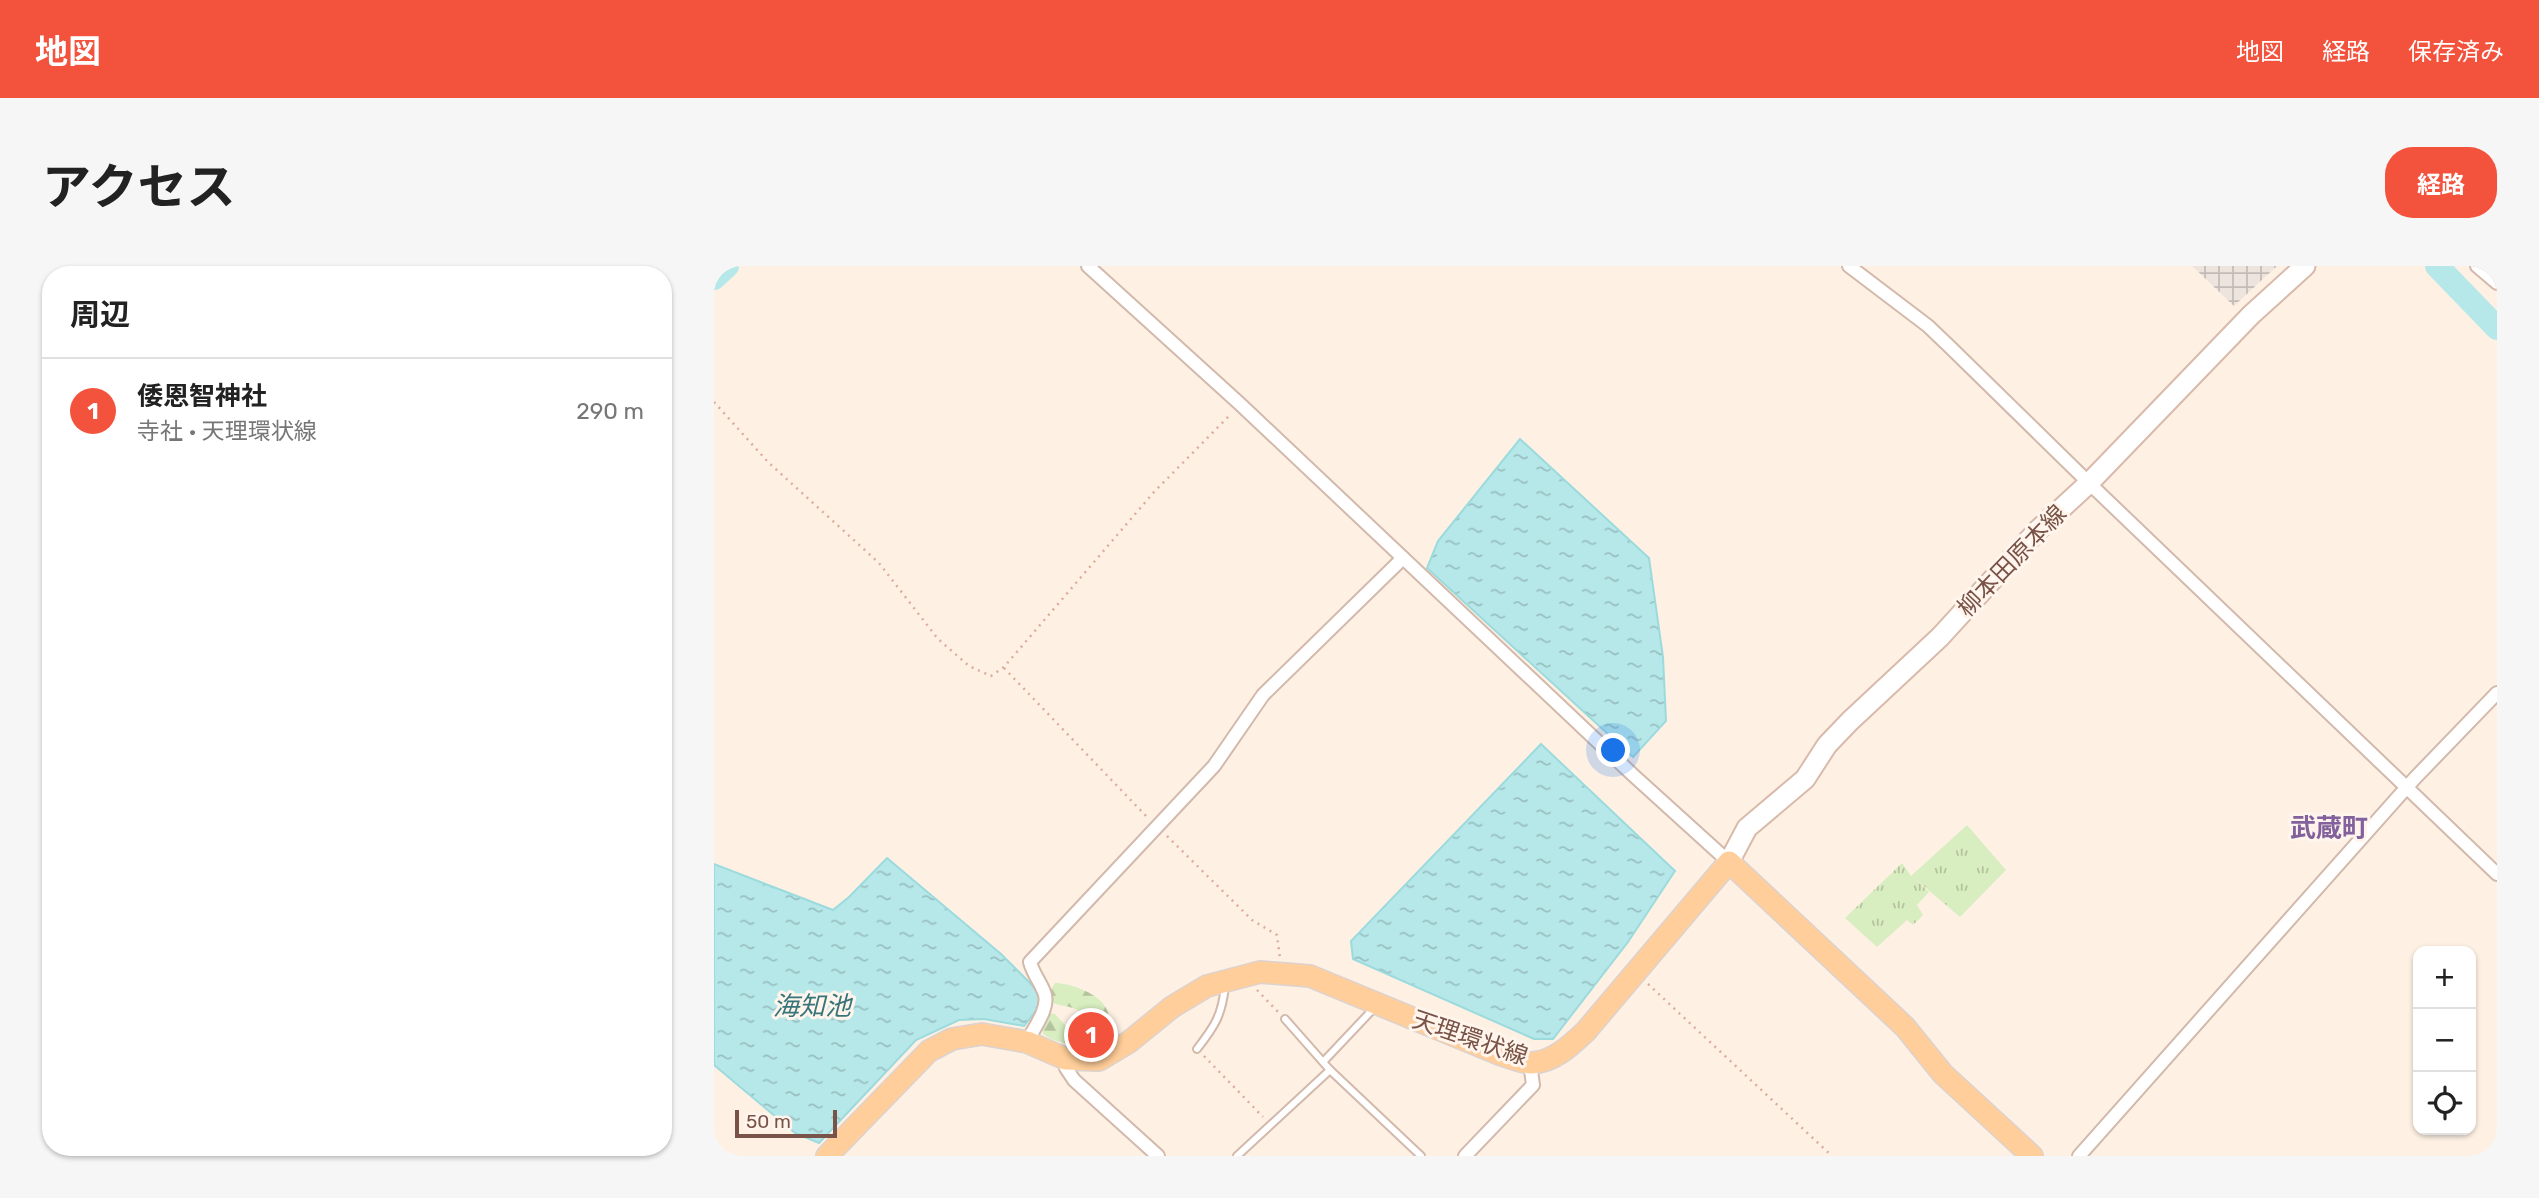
<!DOCTYPE html>
<html lang="ja">
<head>
<meta charset="utf-8">
<style>
  :root { --surface:#fff; --page:#f6f6f6; --text:#222; --muted:#767676; --line:#e0e0e0; --accent:#f3523d }
  body { margin:0; font-family:Rubik,"Noto Sans JP",sans-serif; background:var(--page); color:var(--text) }
  .controls { position:absolute; right:21px; bottom:21px; display:grid; overflow:hidden; border-radius:14px; box-shadow:0 2px 5px #0004 }
  .controls button { width:63px; height:63px; display:grid; place-items:center; padding:0; border:0; border-bottom:2px solid var(--line); background:var(--surface); color:var(--text); font:35px sans-serif }
  .scale { position:absolute; left:21px; bottom:18px; width:102px; box-sizing:border-box; padding-left:7px; border:4px solid #795347; border-top:0; font-size:19px; line-height:24px; white-space:nowrap; color:#795347; -webkit-text-stroke:5px #fff5ec; paint-order:stroke }
  .you { position:absolute; left:900px; top:485px; width:24px; height:24px; margin:-18px; border:5px solid #fff; border-radius:50%; background:#1a73e8; box-shadow:0 0 0 10px #1a73e833 }
  .badge { display:grid; place-items:center; width:46px; height:46px; border-radius:50%; background:var(--accent); color:#fff; font-size:23px; font-weight:700 }
  .pin { position:absolute; translate:-50% -50%; border:4px solid #fff; box-shadow:0 2px 7px #0006 }
  .list { margin:0; padding:0; list-style:none }
  h2 { display:flex; justify-content:space-between; align-items:center; height:91px; margin:0; padding:0 28px; font-size:30px }
  h2 small { font-size:23px; font-weight:400; color:var(--muted) }
  .list li { display:grid; grid-template-columns:46px 1fr auto; gap:21px; align-items:center; box-sizing:border-box; height:105px; padding:0 28px; border-top:2px solid var(--line) }
  .list b { display:block; font-size:26px; white-space:nowrap }
  .list p { margin:0; font-size:23px; white-space:nowrap; color:var(--muted) }
  .list em { font-size:23px; font-style:normal; color:var(--muted) }
  .icon { flex:none; width:38px; height:38px; fill:none; stroke:currentColor; stroke-width:2; stroke-linecap:round; stroke-linejoin:round }
  .map { position:relative; flex:none; width:1783px; height:890px; overflow:hidden; border-radius:28px }
  header { display:flex; align-items:center; gap:42px; box-sizing:border-box; height:98px; padding:0 35px; background:var(--accent); color:#fff }
  header strong { font-size:33px }
  nav { display:flex; gap:38px; margin-inline-start:auto; font-size:24px }
  .intro { display:flex; align-items:center; justify-content:space-between; box-sizing:border-box; height:168px; padding:0 42px }
  h1 { margin:0; font-size:49px }
  .button { padding:18px 32px; border-radius:28px; background:var(--accent); color:#fff; font-size:24px; font-weight:700 }
  main { display:flex; gap:42px; padding:0 42px }
  aside { flex:1; background:var(--surface); border-radius:28px; box-shadow:0 2px 5px #0004 }
  .map>svg:first-child { display:block }
</style>
</head>
<body>
<header>
<strong>地図</strong>
<nav><a>地図</a><a>経路</a><a>保存済み</a></nav>
</header>
<div class="intro"><h1>アクセス</h1><a class="button">経路</a></div>
<main>
<aside>
<h2>周辺<small></small></h2>
<ul class="list">
<li><span class="badge">1</span><div><b>倭恩智神社</b><p>寺社 · 天理環状線</p></div><em>290 m</em></li>
</ul>
</aside>
<div class="map">
<svg width="1783" height="890" viewBox="0 0 1783 890">
  <defs>
    <pattern id="industrial-grid" width="8" height="8" patternUnits="userSpaceOnUse" patternTransform="scale(1.75)"><rect width="8" height="8" fill="#ede4de"/><path d="M0 4h8M4 0v8" fill="none" stroke="#c5bbb6"/></pattern>
    <pattern id="grass-tufts" width="24" height="20" patternUnits="userSpaceOnUse" patternTransform="scale(1.75)"><rect width="24" height="20" fill="#d8edc0"/><path d="M3 7l-1-3M5 7V3M7 7l1-3M15 17l-1-3M17 17v-4M19 17l1-3" fill="none" stroke="#b4c39e"/></pattern>
    <pattern id="forest-firs" width="22" height="20" patternUnits="userSpaceOnUse" patternTransform="scale(1.75)"><rect width="22" height="20" fill="#d8edc0"/><path d="M5 1l3.5 6h-7zM16 11l3.5 6h-7z" fill="#b4c39e"/></pattern>
    <pattern id="water-ripples" width="26" height="14" patternUnits="userSpaceOnUse" patternTransform="scale(1.75)"><rect width="26" height="14" fill="#b6e8ea"/><path d="M2 4q2-2 4 0t4 0M15 11q2-2 4 0t4 0" fill="none" stroke="#99bfbf"/></pattern>
  </defs>
  <rect width="100%" height="100%" fill="#fef1e4"/>
  <polygon fill="url(#industrial-grid)" points="1478,0 1563,0 1520,40"/>
  <polygon fill="url(#grass-tufts)" points="1253,559 1292,604 1246,651 1199,611 1215,626 1203,639 1209,649 1199,659 1193,654 1163,681 1131,652 1188,597 1197,610"/>
  <path fill="url(#forest-firs)" d="M341,717c14,0 40,9 49,22 10,14 13,39 -10,43 -6,1 -14,-2 -21,-3 -12,-3 -21,-4 -30,-11l-1,-15 8,-6 5,1 20,22 14,7 8,-7c-5,-10 -11,-22 -21,-27 -15,-6 -37,-1 -21,-26z"/>
  <g fill="url(#water-ripples)" stroke="#9bdadd" stroke-width="2">
    <polygon points="806,173 935,292 949,391 952,455 919,491 713,302 724,275"/>
    <polygon points="827,478 961,605 914,676 839,773 820,773 639,693 637,675"/>
    <polygon points="173,592 287,688 318,719 329,736 310,760 270,753 245,754 202,774 105,877 81,867 0,799 0,598 119,644 135,631"/>
  </g>
  <g fill="none" stroke-linecap="round" stroke-linejoin="round">
    <g stroke="#b6e8ea" stroke-width="24">
      <polyline points="1723,0 1783,62"/>
      <polyline points="0,12 13,0"/>
    </g>
    <g stroke="#d3b9ab" stroke-width="10">
      <g id="service">
        <polyline points="571,753 616,804 707,890"/>
        <path d="M483,783c18,-23 25,-34 28,-63"/>
        <polyline points="610,795 662,740"/>
        <polyline points="523,890 616,804"/>
      </g>
    </g>
    <g stroke="#d3b9ab" stroke-width="16">
      <g id="minor">
        <polyline points="374,0 526,138 919,509 1015,596"/>
        <polyline points="1135,0 1214,60 1237,82 1375,217 1783,608"/>
        <polyline points="1763,0 1783,17"/>
        <path d="M313,776c6,-13 24,-35 17,-50 -4,-11 -11,-18 -14,-30l184,-196 49,-71 140,-137"/>
        <polyline points="352,793 352,802 360,814 444,890"/>
        <polyline points="751,890 819,819 816,797"/>
        <polyline points="1365,890 1701,512 1783,427"/>
      </g>
    </g>
    <g stroke="#d9baaa" stroke-width="23">
      <polyline id="secondary" points="1015,596 1033,562 1091,513 1113,479 1136,455 1226,371 1323,265 1375,217 1537,49 1591,0"/>
    </g>
    <g stroke="#dcd2cf" stroke-width="24">
      <path id="primary" d="M113,890l102,-105 23,-12 30,-5 45,8 39,17 33,1 30,-18 43,-35 35,-21 53,-14 50,4 189,78c10,3 23,9 33,9 22,-1 39,-18 54,-32l143,-169 176,165 38,47 89,82"/>
    </g>
    <g stroke="#dcad9b" stroke-width="2.5" stroke-dasharray="2 5" stroke-linecap="butt">
      <polyline points="0,136 54,196 165,297 224,373 255,400 277,410 290,401 440,226 517,148"/>
      <polyline points="290,402 433,551"/>
      <polyline points="453,570 538,654 563,669 566,692"/>
      <polyline points="934,718 1118,890"/>
      <polyline points="543,724 565,747"/>
      <polyline points="490,790 549,851"/>
    </g>
    <use href="#service" stroke="#fff" stroke-width="6"/>
    <use href="#minor" stroke="#fff" stroke-width="12"/>
    <use href="#secondary" stroke="#fff" stroke-width="19"/>
    <use href="#primary" stroke="#ffce9a" stroke-width="21"/>
  </g>
  <g text-anchor="middle" dominant-baseline="central" stroke-width="6" stroke-linejoin="round" paint-order="stroke">
    <g font-size="24" fill="#795347" stroke="#fff5ec">
      <text transform="translate(1298 295) rotate(-46)">柳本田原本線</text>
      <text transform="translate(756 772) rotate(19)">天理環状線</text>
    </g>
    <g font-size="26" font-weight="bold" fill="#82619d" stroke="#fff5ec">
      <text x="1615" y="562">武蔵町</text>
    </g>
    <g font-size="26" font-style="italic" fill="#367579" stroke="#fff5ec">
      <text x="98" y="740">海知池</text>
    </g>
  </g>
</svg>
<div class="controls">
<button>+</button>
<button>−</button>
<button><svg class="icon" aria-label="locate" viewBox="0 0 24 24"><circle cx="12" cy="12" r="6"/><path d="M12 2v4M12 18v4M2 12h4M18 12h4"/></svg></button>
</div>
<div class="scale">50 m</div>
<div class="you"></div>
<div class="pin badge" style="left:377px;top:769px">1</div>
</div>
</main>
</body>
</html>
